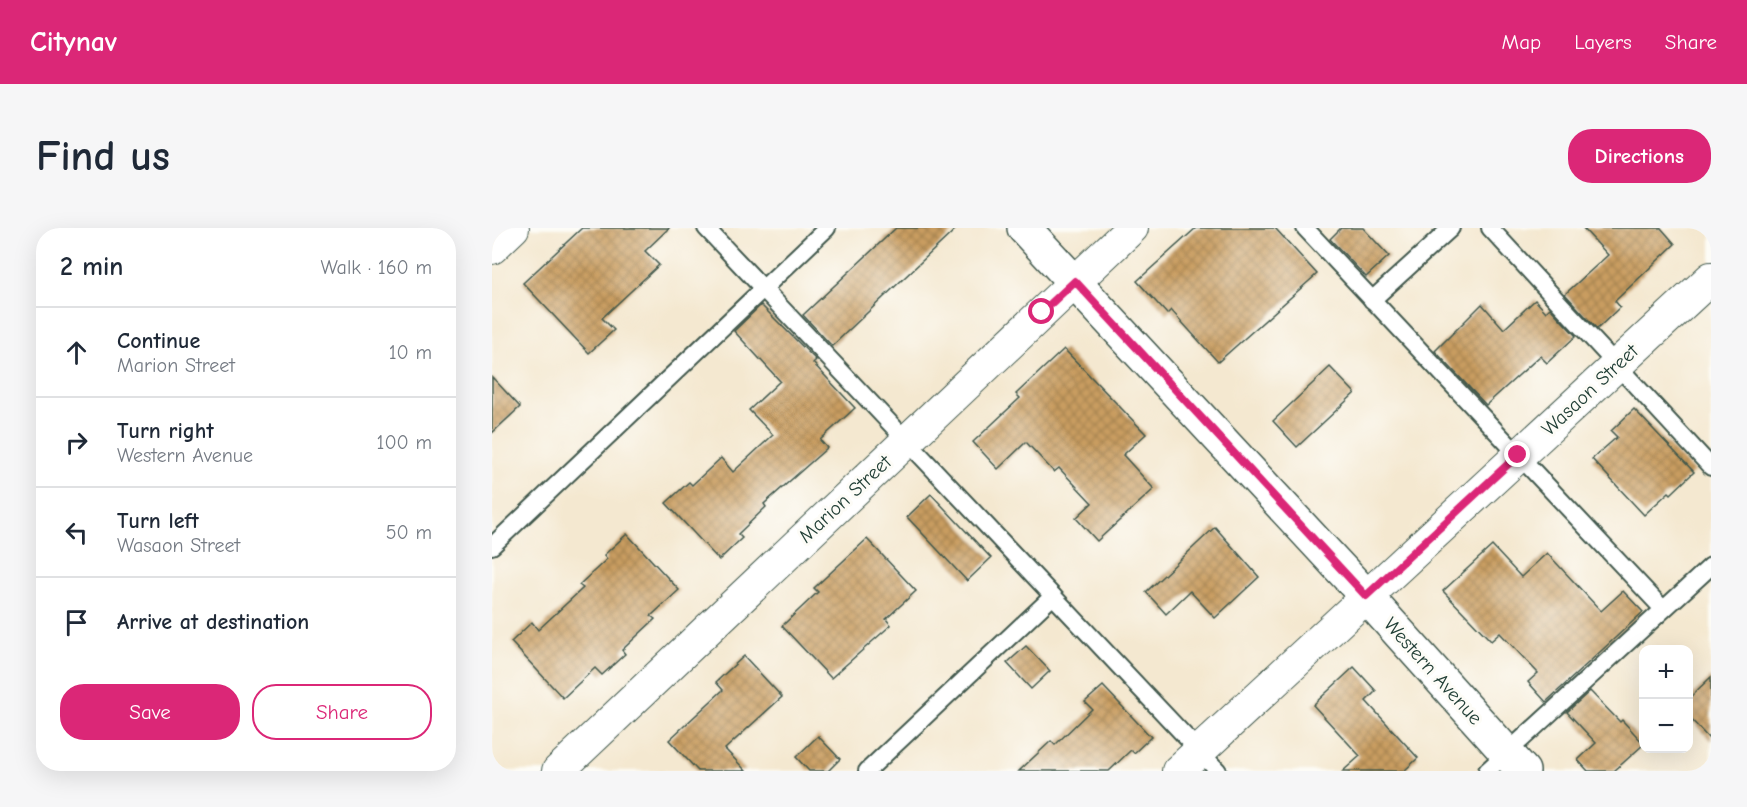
<!DOCTYPE html>
<html lang="en">
<head>
<meta charset="utf-8">
<style>
  :root { --surface:#fff; --page:#f6f6f7; --text:#1f2937; --muted:#747a83; --line:#e0e1e3; --accent:#db2777 }
  body { margin:0; font-family:"Comic Neue",sans-serif; background:var(--page); color:var(--text) }
  .controls { position:absolute; right:18px; bottom:18px; display:grid; overflow:hidden; border-radius:12px; box-shadow:0 6px 24px #0002 }
  .controls button { width:54px; height:54px; display:grid; place-items:center; padding:0; border:0; border-bottom:2px solid var(--line); background:var(--surface); color:var(--text); font:30px sans-serif }
  .stop { position:absolute; width:18px; height:18px; margin:-14px; border:4px solid #db2777; border-radius:50%; background:#fff }
  .stop.end { background:#db2777; border-color:#fff; box-shadow:0 2px 6px #0008 }
  .list { margin:0; padding:0; list-style:none }
  h2 { display:flex; justify-content:space-between; align-items:center; height:78px; margin:0; padding:0 24px; font-size:26px }
  h2 small { font-size:20px; font-weight:400; color:var(--muted) }
  .list li { display:grid; grid-template-columns:39px 1fr auto; gap:18px; align-items:center; box-sizing:border-box; height:90px; padding:0 24px; border-top:2px solid var(--line) }
  .list b { display:block; font-size:22px; white-space:nowrap }
  .list p { margin:0; font-size:20px; white-space:nowrap; color:var(--muted) }
  .list em { font-size:20px; font-style:normal; color:var(--muted) }
  .actions { display:flex; gap:12px; padding:18px 24px }
  .actions a { flex:1; padding:14px 0; border:2px solid var(--accent); border-radius:24px; text-align:center; font-size:21px; color:var(--accent) }
  .actions .main { background:var(--accent); color:#fff }
  .icon { flex:none; width:33px; height:33px; fill:none; stroke:currentColor; stroke-width:2; stroke-linecap:round; stroke-linejoin:round }
  .map { position:relative; flex:none; width:1219px; height:543px; overflow:hidden; border-radius:24px }
  header { display:flex; align-items:center; gap:36px; box-sizing:border-box; height:84px; padding:0 30px; background:var(--accent); color:#fff }
  header strong { font-size:28px }
  nav { display:flex; gap:33px; margin-inline-start:auto; font-size:21px }
  .intro { display:flex; align-items:center; justify-content:space-between; box-sizing:border-box; height:144px; padding:0 36px }
  h1 { margin:0; font-size:42px }
  .button { padding:15px 27px; border-radius:24px; background:var(--accent); color:#fff; font-size:21px; font-weight:700 }
  main { display:flex; gap:36px; padding:0 36px }
  aside { flex:1; background:var(--surface); border-radius:24px; box-shadow:0 6px 24px #0002 }
  .map>svg:first-child { display:block }
</style>
</head>
<body>
<header>
<strong>Citynav</strong>
<nav><a>Map</a><a>Layers</a><a>Share</a></nav>
</header>
<div class="intro"><h1>Find us</h1><a class="button">Directions</a></div>
<main>
<aside>
<h2>2 min<small>Walk · 160 m</small></h2>
<ul class="list">
<li><svg class="icon" aria-label="ahead" viewBox="0 0 24 24"><path d="M12 20V5M6 11l6-6 6 6"/></svg><div><b>Continue</b><p>Marion Street</p></div><em>10 m</em></li>
<li><svg class="icon" aria-label="right" viewBox="0 0 24 24"><path d="M7 20v-9h11M14 6l5 5-5 5"/></svg><div><b>Turn right</b><p>Western Avenue</p></div><em>100 m</em></li>
<li><svg class="icon" aria-label="left" viewBox="0 0 24 24"><path d="M17 20v-9H6M10 6l-5 5 5 5"/></svg><div><b>Turn left</b><p>Wasaon Street</p></div><em>50 m</em></li>
<li><svg class="icon" aria-label="arrive" viewBox="0 0 24 24"><path d="M6 21V4h12l-3 4 3 4H6"/></svg><div><b>Arrive at destination</b></div></li>
</ul>
<div class="actions"><a class="main">Save</a><a>Share</a></div>
</aside>
<div class="map">
<svg width="1219" height="543" viewBox="0 0 1219 543">
  <defs>
    <pattern id="building-cross-hatch" width="8" height="8" patternUnits="userSpaceOnUse" patternTransform="scale(1.5)"><rect width="8" height="8" fill="#c99d60"/><path d="M0 0l8 8M0 8l8-8" fill="none" stroke="#a38150"/></pattern>
  </defs>
  <rect width="100%" height="100%" fill="#fdfcf7"/>
  <filter id="ink" filterUnits="userSpaceOnUse"><feTurbulence type="fractalNoise" baseFrequency=".0167" numOctaves="2"/><feDisplacementMap in="SourceGraphic" scale="12" xChannelSelector="R" yChannelSelector="G"/><feConvolveMatrix kernelMatrix="1 2 1 2 8 2 1 2 1" color-interpolation-filters="sRGB"/></filter>
  <filter id="wash" filterUnits="userSpaceOnUse"><feTurbulence type="fractalNoise" baseFrequency=".008" numOctaves="4" result="noise"/><feDisplacementMap in="SourceGraphic" scale="24" xChannelSelector="R" yChannelSelector="G"/><feGaussianBlur stdDeviation="1.35" result="paint"/><feColorMatrix in="noise" values="0 0 0 0 0 0 0 0 0 0 0 0 0 0 0 0 0 1.4 0 .05"/><feComposite in="paint" operator="in"/></filter>
  <g filter="url(#wash)">
    <rect width="100%" height="100%" fill="#f4e8d0"/>
    <g id="blocks">
      <g fill="url(#building-cross-hatch)">
        <polygon points="90,0 177,0 153,23 167,37 110,90 122,102 97,125 31,55"/>
        <polygon points="404,0 465,0 340,118 311,87"/>
        <polygon points="704,0 783,0 825,46 726,134 679,82 675,86 645,53"/>
        <polygon points="849,0 871,0 897,28 874,49 838,11"/>
        <polygon points="1091,0 1169,0 1183,16 1123,73 1128,79 1105,101 1073,66 1116,27"/>
        <polygon points="1043,72 1054,84 1058,80 1084,108 1055,135 1048,128 994,177 943,123 990,76 1012,101"/>
        <polygon points="269,77 324,132 321,135 363,180 328,212 335,220 272,276 274,279 246,306 250,310 227,332 174,275 197,254 200,257 229,230 241,244 281,207 257,182 288,153 242,103"/>
        <polygon points="572,121 654,206 631,227 662,261 605,313 584,290 600,275 567,240 562,244 534,214 506,241 481,214 528,170 524,166"/>
        <polygon points="838,139 863,165 805,219 781,193"/>
        <polygon points="0,149 28,179 0,205"/>
        <polygon points="1142,181 1202,244 1179,266 1177,264 1152,287 1100,231 1125,209 1119,203"/>
        <polygon points="439,266 499,330 475,353 415,289"/>
        <polygon points="723,299 767,349 723,390 698,363 674,386 654,364"/>
        <polygon points="135,306 187,362 159,388 163,391 130,422 133,426 110,447 103,440 71,470 19,414 40,394 46,402 91,360 87,357 115,331 112,327"/>
        <polygon points="375,311 424,363 394,391 399,397 339,450 290,398 326,364 322,360"/>
        <polygon points="1000,318 1029,349 1055,325 1109,383 1131,363 1151,384 1054,474 1036,454 1046,445 1008,405 999,413 951,363"/>
        <polygon points="534,418 558,443 539,461 515,435"/>
        <polygon points="252,428 290,469 233,521 254,543 206,543 177,512 231,462 224,454"/>
        <polygon points="862,439 884,463 874,473 926,530 912,543 851,543 868,528 821,477"/>
        <polygon points="1219,449 1219,513 1197,489 1197,470"/>
        <polygon points="611,458 659,509 642,525 639,522 617,543 527,543 559,513 563,517 600,481 593,474"/>
        <polygon points="1098,463 1128,494 1130,492 1152,516 1122,543 1096,543 1086,532 1104,515 1075,484"/>
        <polygon points="326,508 348,531 336,543 317,543 304,529"/>
      </g>
    </g>
  </g>
  <g filter="url(#ink)">
    <use href="#blocks" fill-opacity="0" stroke="#3f574b" stroke-width="1.5"/>
    <g fill="none" stroke-linecap="round" stroke-linejoin="round">
      <g stroke="#3f574b" stroke-width="20">
        <g id="lane">
          <polyline points="214,0 726,543"/>
          <polyline points="813,0 1171,381"/>
          <polyline points="998,0 1219,239"/>
          <polyline points="880,72 959,0"/>
          <polyline points="0,318 335,0"/>
          <polyline points="375,543 561,368"/>
          <polyline points="995,543 1219,338"/>
        </g>
      </g>
      <g stroke="#3f574b" stroke-width="34">
        <g id="street">
          <polyline points="0,20 21,0"/>
          <polyline points="66,543 640,0"/>
          <polyline points="686,543 1219,50"/>
        </g>
      </g>
      <g stroke="#3f574b" stroke-width="36">
        <polyline id="primary" points="532,0 874,368 1031,543"/>
      </g>
      <use href="#lane" stroke="#fff" stroke-width="16"/>
      <use href="#street" stroke="#fff" stroke-width="32"/>
      <use href="#primary" stroke="#fff" stroke-width="33"/>
    </g>
  </g>
  <g fill="none" stroke-linecap="round" stroke-linejoin="round" filter="url(#ink)">
    <polyline stroke="#db2777" stroke-width="8" points="550,84 583,53 874,368 1026,227"/>
  </g>
  <g text-anchor="middle" dominant-baseline="central" stroke-width="6" stroke-linejoin="round" paint-order="stroke">
    <g font-size="20" fill="#1f3d34" stroke="#fdfcf7">
      <text transform="translate(1098 162) rotate(-43)">Wasaon Street</text>
      <text transform="translate(353 271) rotate(-43)">Marion Street</text>
      <text transform="translate(941 443) rotate(48)">Western Avenue</text>
    </g>
  </g>
</svg>
<div class="controls">
<button>+</button>
<button>−</button>
</div>
<div class="stop" style="left:550px;top:84px"></div>
<div class="stop end" style="left:1026px;top:227px"></div>
</div>
</main>
</body>
</html>
